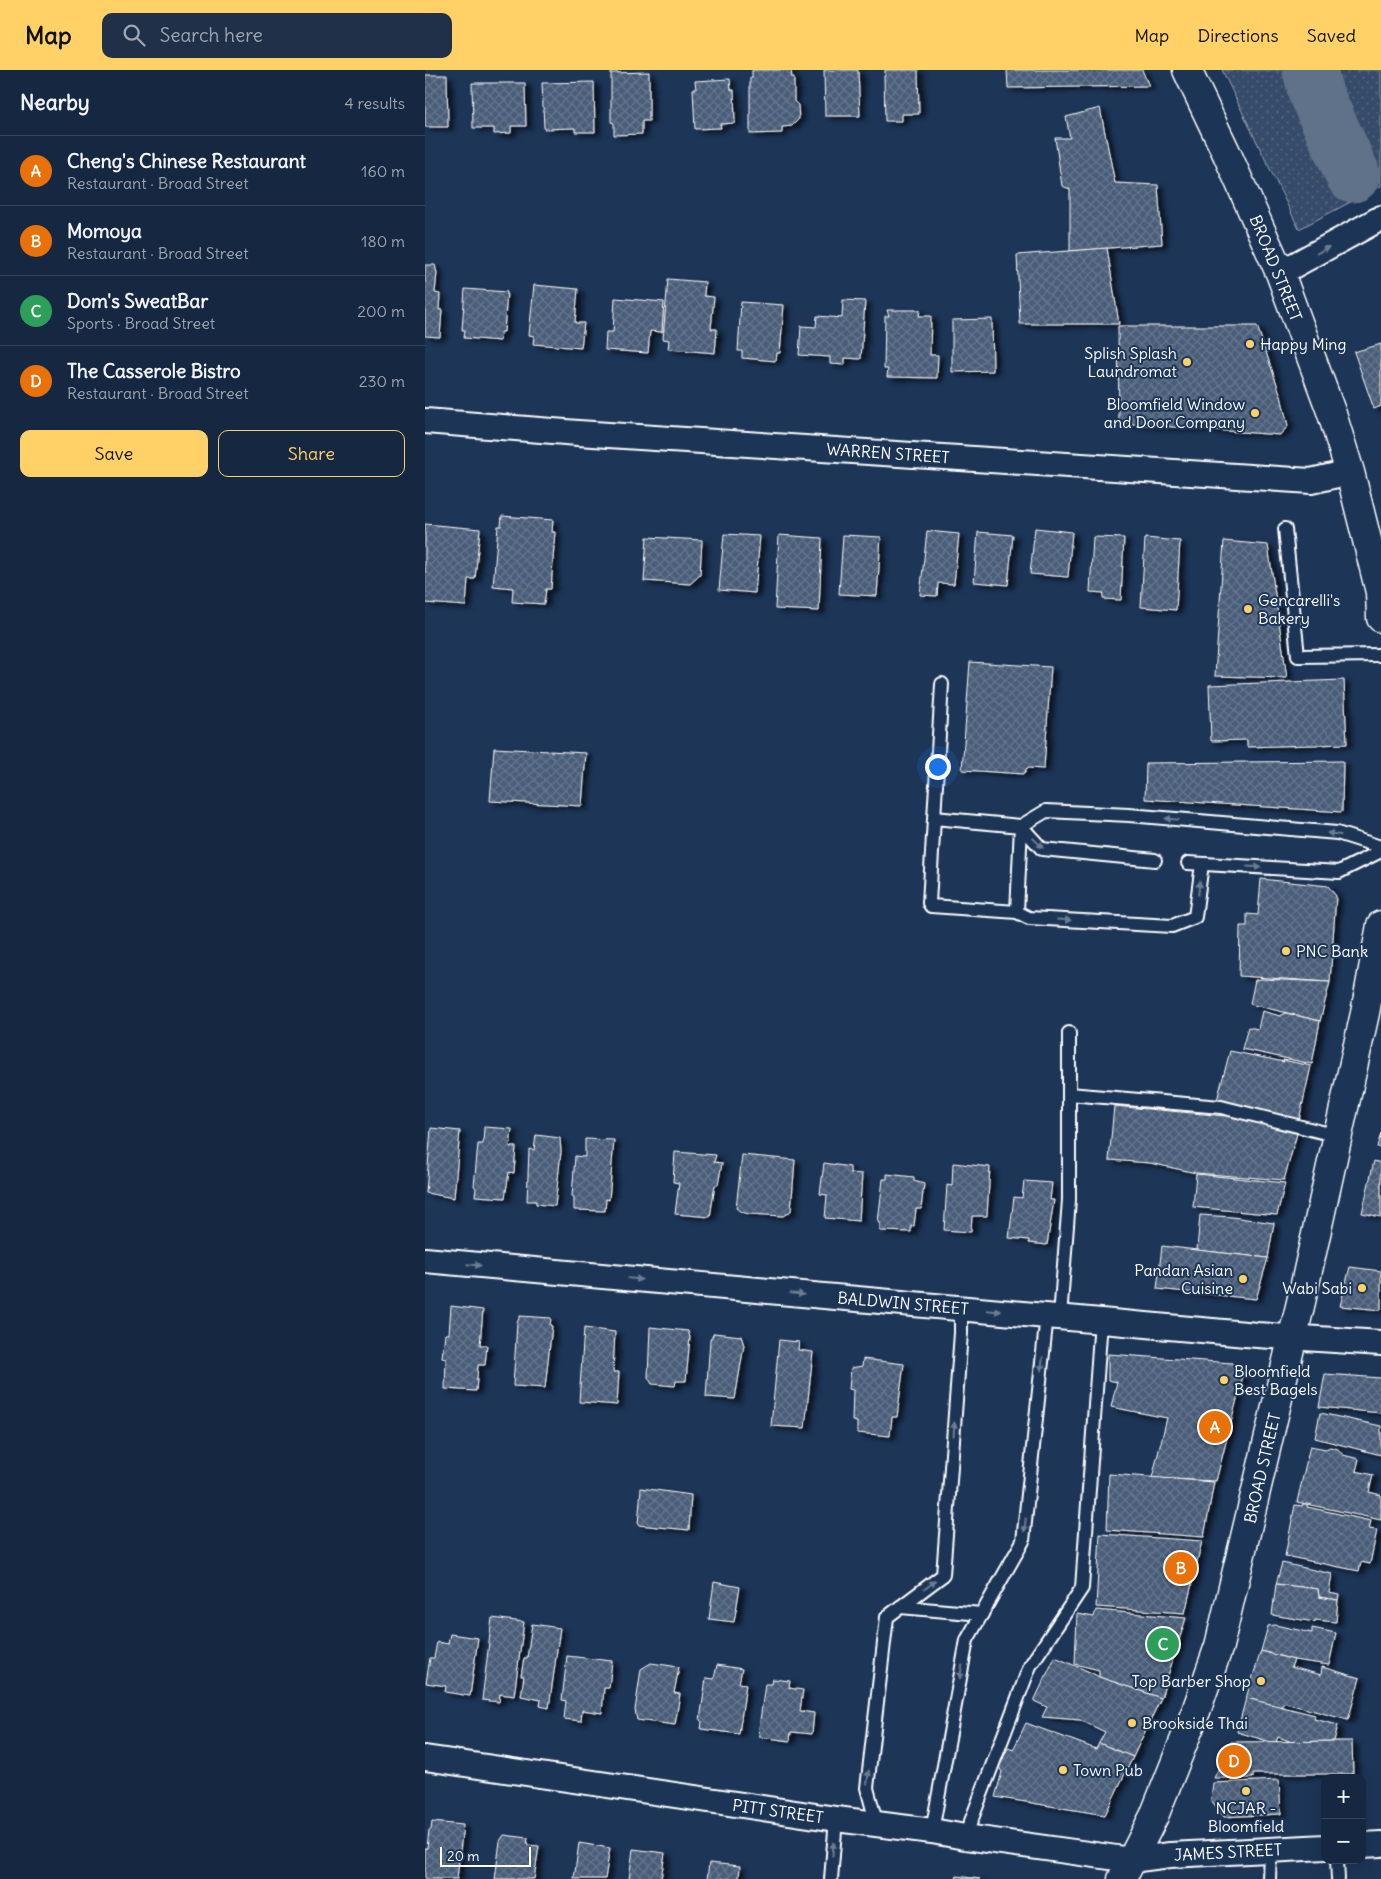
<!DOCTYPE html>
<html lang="en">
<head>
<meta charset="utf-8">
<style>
  :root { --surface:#162841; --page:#1f3048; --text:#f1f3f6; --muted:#9ea6b1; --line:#35445a; --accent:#ffd166 }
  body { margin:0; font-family:Delius,sans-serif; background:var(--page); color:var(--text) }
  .controls { position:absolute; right:15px; bottom:15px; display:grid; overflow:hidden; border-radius:10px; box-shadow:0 5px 20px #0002 }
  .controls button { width:45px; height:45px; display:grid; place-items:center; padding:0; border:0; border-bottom:1px solid var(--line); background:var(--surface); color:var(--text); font:25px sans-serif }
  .scale { position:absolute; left:15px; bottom:12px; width:91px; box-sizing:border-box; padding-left:5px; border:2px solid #fff; border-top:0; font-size:14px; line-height:18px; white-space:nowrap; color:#fff; -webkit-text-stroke:4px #1d3557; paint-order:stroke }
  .you { position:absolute; left:512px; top:696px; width:18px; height:18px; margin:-12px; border:4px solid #fff; border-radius:50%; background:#1a73e8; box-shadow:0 0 0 8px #1a73e833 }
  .badge { display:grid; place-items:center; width:32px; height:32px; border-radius:50%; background:var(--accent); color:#fff; font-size:16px; font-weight:700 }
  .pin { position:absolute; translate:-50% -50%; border:2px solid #fff; box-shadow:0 1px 5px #0006 }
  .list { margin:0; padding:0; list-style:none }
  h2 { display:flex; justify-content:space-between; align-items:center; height:65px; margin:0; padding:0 20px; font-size:21px }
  h2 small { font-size:16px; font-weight:400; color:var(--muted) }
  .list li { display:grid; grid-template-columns:32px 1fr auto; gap:15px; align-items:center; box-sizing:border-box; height:70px; padding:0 20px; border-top:1px solid var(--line) }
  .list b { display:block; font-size:19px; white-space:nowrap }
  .list p { margin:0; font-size:16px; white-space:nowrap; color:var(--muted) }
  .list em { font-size:16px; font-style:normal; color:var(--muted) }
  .actions { display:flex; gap:10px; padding:15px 20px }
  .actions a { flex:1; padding:11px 0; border:1px solid var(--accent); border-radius:10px; text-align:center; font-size:18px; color:var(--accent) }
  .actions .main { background:var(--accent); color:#111 }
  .icon { flex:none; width:28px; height:28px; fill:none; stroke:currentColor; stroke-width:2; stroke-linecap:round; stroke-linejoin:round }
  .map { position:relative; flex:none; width:956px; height:1809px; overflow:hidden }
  header { display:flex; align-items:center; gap:30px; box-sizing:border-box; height:70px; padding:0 25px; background:var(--accent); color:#111 }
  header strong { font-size:24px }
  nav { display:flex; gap:28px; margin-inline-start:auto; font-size:18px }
  .search { width:350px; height:45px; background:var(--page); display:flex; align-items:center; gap:12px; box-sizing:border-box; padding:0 18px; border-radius:10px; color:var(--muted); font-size:19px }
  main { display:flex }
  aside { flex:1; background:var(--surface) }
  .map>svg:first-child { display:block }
</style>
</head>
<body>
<header>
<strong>Map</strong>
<div class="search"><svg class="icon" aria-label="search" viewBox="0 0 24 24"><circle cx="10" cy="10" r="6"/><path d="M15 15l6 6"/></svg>Search here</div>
<nav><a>Map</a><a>Directions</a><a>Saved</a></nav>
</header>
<main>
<aside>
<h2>Nearby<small>4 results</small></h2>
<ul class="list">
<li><span class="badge" style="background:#e8710a">A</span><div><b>Cheng's Chinese Restaurant</b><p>Restaurant · Broad Street</p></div><em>160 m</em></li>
<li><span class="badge" style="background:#e8710a">B</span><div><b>Momoya</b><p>Restaurant · Broad Street</p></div><em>180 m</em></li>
<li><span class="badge" style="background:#2e9e5b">C</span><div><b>Dom's SweatBar</b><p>Sports · Broad Street</p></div><em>200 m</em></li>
<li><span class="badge" style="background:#e8710a">D</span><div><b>The Casserole Bistro</b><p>Restaurant · Broad Street</p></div><em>230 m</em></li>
</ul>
<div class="actions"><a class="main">Save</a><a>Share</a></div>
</aside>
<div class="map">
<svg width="956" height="1809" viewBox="0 0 956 1809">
  <defs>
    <pattern id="park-dots" width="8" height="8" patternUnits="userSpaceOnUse" patternTransform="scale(1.25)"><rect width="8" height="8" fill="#364b69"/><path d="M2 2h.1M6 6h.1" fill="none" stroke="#546680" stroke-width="1.8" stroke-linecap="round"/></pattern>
    <pattern id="building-cross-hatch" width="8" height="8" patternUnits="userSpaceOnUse" patternTransform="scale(1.25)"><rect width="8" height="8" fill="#4a5d79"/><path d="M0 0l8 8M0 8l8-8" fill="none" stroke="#65758d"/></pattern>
    <filter id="shadow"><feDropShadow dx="5.5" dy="3" stdDeviation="2.5" flood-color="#0009"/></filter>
  </defs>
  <rect width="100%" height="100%" fill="#1d3557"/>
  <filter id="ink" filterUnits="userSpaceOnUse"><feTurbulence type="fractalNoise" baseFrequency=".02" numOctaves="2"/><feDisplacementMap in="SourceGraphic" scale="10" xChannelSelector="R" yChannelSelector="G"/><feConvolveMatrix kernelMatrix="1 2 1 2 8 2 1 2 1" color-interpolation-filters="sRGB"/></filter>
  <g filter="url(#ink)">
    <polygon fill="url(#park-dots)" stroke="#9aa5b4" points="797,0 956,0 956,116 874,159"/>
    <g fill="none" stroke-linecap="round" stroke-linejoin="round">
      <polyline stroke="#617289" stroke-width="55" points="885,0 891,24 928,105"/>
    </g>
    <g fill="url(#building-cross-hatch)" stroke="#fff" filter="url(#shadow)">
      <polygon points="327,0 366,0 367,8 369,8 369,31 373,35 374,49 367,56 357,57 357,63 325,64 325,8 327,8"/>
      <polygon points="399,0 433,0 435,46 400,46"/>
      <polygon points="460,0 493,0 494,44 477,44 477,51 460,51 459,6 460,6"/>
      <polygon points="582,0 717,0 724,16 583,18"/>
      <polygon points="224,2 224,51 217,51 217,64 189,65 189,53 186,52 186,3"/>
      <polygon points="0,5 22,5 23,57 0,57"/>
      <polygon points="305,9 306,20 309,20 310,53 295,54 296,58 270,59 268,19 271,19 270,11"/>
      <polygon points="169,12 170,62 150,62 150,58 119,59 117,13"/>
      <polygon points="47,13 100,13 101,56 86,56 86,63 69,64 69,58 48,58"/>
      <polygon points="675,38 690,113 733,115 737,174 645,181 645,119 637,116 630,68 645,68 641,47"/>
      <polygon points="682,178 694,254 595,254 592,185"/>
      <polygon points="0,195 10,195 12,203 10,223 15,224 14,240 17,240 15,267 0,266"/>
      <polygon points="243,209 280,212 279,226 289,227 286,259 292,259 290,283 243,279 244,270 238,269"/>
      <polygon points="109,215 153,219 150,253 159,253 156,278 108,274 109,266 104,265"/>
      <polygon points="40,219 82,222 79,262 76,262 75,271 39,268 40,260 37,260"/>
      <polygon points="190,228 239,232 237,262 225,261 223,283 180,280 181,262 188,262"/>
      <polygon points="418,230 440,231 436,289 420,288 420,295 405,294 405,287 374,285 376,256 391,257 392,246 417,248"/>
      <polygon points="316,232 359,235 355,283 352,283 351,291 317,288 317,281 313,281"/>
      <polygon points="462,240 495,240 494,246 506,246 505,285 513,285 512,308 462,307 463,299 459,299 460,246 464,246"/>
      <polygon points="567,249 568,301 527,302 527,250"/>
      <polygon points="693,256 832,256 856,326 863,356 855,365 694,353"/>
      <polygon points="956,274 956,336 949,339 929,282"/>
      <polygon points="77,446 128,450 127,462 130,462 126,519 121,519 119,534 87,532 88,518 68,516 73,456 76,456"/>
      <polygon points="0,454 55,459 50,509 43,509 41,536 0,533"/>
      <polygon points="610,458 647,462 643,507 605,504"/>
      <polygon points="502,461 534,464 529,514 513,513 512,526 495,525"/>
      <polygon points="553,462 588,465 583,515 549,512"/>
      <polygon points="299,464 335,466 330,523 294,520"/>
      <polygon points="354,465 397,468 394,541 350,539"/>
      <polygon points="418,465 456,467 452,526 414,524"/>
      <polygon points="222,467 277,470 275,505 265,514 219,511"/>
      <polygon points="668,467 699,468 696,530 678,529 679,523 665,522"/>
      <polygon points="720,468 755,471 751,540 716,537"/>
      <polygon points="799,471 843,475 862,608 790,606"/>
      <polygon points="545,592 626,597 619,699 602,698 599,704 537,700"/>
      <polygon points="919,610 922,674 822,677 822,670 786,671 784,615"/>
      <polygon points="69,678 161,683 157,736 65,731"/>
      <polygon points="918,691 917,742 720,729 721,693"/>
      <polygon points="836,809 903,816 911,826 905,912 814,906 815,856 822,856 822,844 833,845"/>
      <polygon points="837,909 905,912 895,951 825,934 830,910"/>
      <polygon points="837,941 855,946 861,943 895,951 887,994 817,979 823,957 833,959"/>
      <polygon points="805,981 859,992 858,990 886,996 874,1050 792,1030"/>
      <polygon points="689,1036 801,1046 802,1044 873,1060 859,1110 771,1103 725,1093 684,1090"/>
      <polygon points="59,1057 87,1059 85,1077 91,1077 89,1103 84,1102 80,1128 50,1126 51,1118 49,1116 53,1074 58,1074"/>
      <polygon points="6,1058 35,1061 29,1128 1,1123"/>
      <polygon points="956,1063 956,1078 952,1077"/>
      <polygon points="111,1065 135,1068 136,1082 130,1136 111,1134 111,1131 102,1131 104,1079 109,1080"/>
      <polygon points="160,1069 189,1070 184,1130 181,1129 180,1141 149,1140 149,1127 147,1126 150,1086 160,1087"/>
      <polygon points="250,1082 291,1085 289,1092 297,1093 293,1115 290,1115 285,1147 250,1144 254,1113 248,1112"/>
      <polygon points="317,1085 370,1090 366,1141 358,1146 324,1144 316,1142 311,1138"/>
      <polygon points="949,1091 956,1093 956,1147 937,1143"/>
      <polygon points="399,1093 425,1097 425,1103 437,1104 434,1151 400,1148 402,1125 395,1124"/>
      <polygon points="528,1093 565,1097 562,1146 547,1146 546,1162 519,1160 522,1115 527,1116"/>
      <polygon points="462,1104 489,1107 489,1111 499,1114 496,1139 491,1139 489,1156 486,1156 486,1162 455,1161 455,1152 453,1152 458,1109 462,1109"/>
      <polygon points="771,1104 860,1113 852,1145 768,1137"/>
      <polygon points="599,1111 627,1113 625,1130 629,1130 622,1175 604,1173 604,1170 584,1168 589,1127 597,1128"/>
      <polygon points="775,1145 807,1147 849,1153 843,1188 772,1180"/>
      <polygon points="737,1176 843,1188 831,1229 732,1219"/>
      <polygon points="925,1197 956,1201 956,1240 915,1236"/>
      <polygon points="26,1236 58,1240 55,1275 62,1275 60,1295 53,1295 51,1321 20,1319 21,1289 17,1287 20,1264 24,1264"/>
      <polygon points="95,1246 126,1248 125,1255 127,1256 120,1318 88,1316 92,1253"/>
      <polygon points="225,1257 263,1261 265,1267 261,1311 251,1311 250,1316 227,1314 223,1307"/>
      <polygon points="159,1258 190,1262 188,1302 194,1302 192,1335 154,1332"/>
      <polygon points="289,1263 316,1266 319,1275 310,1329 281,1327 285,1270"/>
      <polygon points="354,1270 374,1272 373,1280 388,1282 380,1358 346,1356"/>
      <polygon points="683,1284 807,1293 818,1306 791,1411 727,1408 742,1348 686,1337 692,1312 683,1310"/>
      <polygon points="438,1289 479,1294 472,1347 467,1347 465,1366 432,1363 432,1352 427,1351 428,1320 424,1319 426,1298 437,1296"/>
      <polygon points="900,1304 956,1308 956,1343 894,1337"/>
      <polygon points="895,1343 956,1356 956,1385 890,1368"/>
      <polygon points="885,1376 901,1379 905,1377 913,1379 918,1385 934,1389 931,1401 948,1405 944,1422 956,1425 956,1450 872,1432"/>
      <polygon points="684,1404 789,1412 779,1467 682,1460"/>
      <polygon points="216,1418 266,1425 264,1460 213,1455"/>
      <polygon points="878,1434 882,1434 882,1437 946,1451 944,1459 952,1460 945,1494 936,1492 934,1501 860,1486 870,1435 877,1436"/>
      <polygon points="675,1464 777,1471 760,1543 671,1537"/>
      <polygon points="857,1493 907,1504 904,1523 914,1525 913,1530 894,1527 893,1519 851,1514"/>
      <polygon points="289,1512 315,1517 309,1552 284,1549"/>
      <polygon points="851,1514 893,1519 894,1527 913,1530 911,1552 890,1550 890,1552 847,1545"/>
      <polygon points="671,1540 761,1548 736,1628 674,1607 674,1600 650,1594 652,1544 669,1547"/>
      <polygon points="67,1548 99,1552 89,1626 75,1624 74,1632 57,1630"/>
      <polygon points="107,1554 135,1558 124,1638 115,1636 116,1630 96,1626 99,1606 96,1606 99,1588 102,1588"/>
      <polygon points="850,1555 887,1563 887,1558 911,1563 904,1595 869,1590 836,1581 843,1556"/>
      <polygon points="25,1564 53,1568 45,1626 20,1622 21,1616 1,1613 5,1588 9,1588 12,1572 23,1574"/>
      <polygon points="836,1581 869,1590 866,1597 896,1605 897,1597 935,1608 923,1650 860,1633 855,1637 821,1628"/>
      <polygon points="142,1586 187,1591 184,1618 179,1618 177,1643 157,1640 156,1651 139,1649 141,1631 137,1630"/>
      <polygon points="630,1587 667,1603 674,1607 736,1628 708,1687 674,1673 680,1662 655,1650 617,1647 622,1637 609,1631"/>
      <polygon points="226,1593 254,1597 249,1623 255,1624 250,1655 212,1650 210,1640 216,1599"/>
      <polygon points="292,1595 317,1599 314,1613 321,1614 314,1664 276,1659 277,1652 275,1650 281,1608 289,1609"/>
      <polygon points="348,1609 365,1611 364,1618 378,1620 375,1641 389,1643 387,1664 366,1662 365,1671 335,1667 334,1658 340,1614 347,1614"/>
      <polygon points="821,1628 890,1645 889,1649 913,1655 909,1671 867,1672 853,1667 851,1672 846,1672 812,1662"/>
      <polygon points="601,1653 671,1679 674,1673 708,1687 680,1745 570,1727 577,1702 574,1697 583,1678 588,1680"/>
      <polygon points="927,1671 928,1704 828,1704 828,1708 789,1708 806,1672"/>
      <polygon points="854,1710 856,1744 799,1747 786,1730 788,1713"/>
      <polygon points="7,1752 38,1755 32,1809 0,1809 0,1778 2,1778 4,1760 6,1760"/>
      <polygon points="79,1765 103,1768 102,1775 114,1776 109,1809 70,1809 75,1771"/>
      <polygon points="154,1773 185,1778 180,1809 149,1809"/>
      <polygon points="208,1779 240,1783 236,1809 204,1809"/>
      <polygon points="284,1793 315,1796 314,1809 282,1809"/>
      <polygon points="532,1806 555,1809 531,1809"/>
    </g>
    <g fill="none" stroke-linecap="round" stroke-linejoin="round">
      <g stroke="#fff" stroke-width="16">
        <g id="lane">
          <polyline points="860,459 873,586 956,585"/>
          <polyline points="509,748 596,756 592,842 506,836 504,833 517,614"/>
          <polyline points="730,790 617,779 596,756 621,741 704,745 912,763 956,777"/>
          <polyline points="763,793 914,802 956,781"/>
          <polyline points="592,842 604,848 747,856 770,847 777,794"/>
          <polyline points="644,1024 796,1037 913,1066"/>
          <polyline points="635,1247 644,1130 644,963"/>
          <polyline points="475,1537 557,1544"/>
          <polyline points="452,1755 442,1718 462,1547 518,1505 536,1263 536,1238"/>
          <polyline points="507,1761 542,1570 598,1471 622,1245"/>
          <polyline points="540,1767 605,1596 657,1518 676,1250"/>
          <polyline points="912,1790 913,1809"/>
          <polyline points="406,1809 411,1749"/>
          <polyline points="844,1809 845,1780"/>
        </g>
      </g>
      <g stroke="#fff" stroke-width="28">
        <g id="street">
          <polyline points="855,203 956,148"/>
          <polyline points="0,351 153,363 886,411 925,402"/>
          <polyline points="0,1190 832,1265 956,1273"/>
          <polyline points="0,1688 411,1749 507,1761 540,1767 706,1790 745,1785 900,1777"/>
          <polyline points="937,1775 956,1774"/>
        </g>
      </g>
      <g stroke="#fff" stroke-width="31">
        <g id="primary">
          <polyline points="762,0 802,84 855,203 907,344 925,402 955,522 956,548"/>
          <polyline points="697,1809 729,1746 771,1641 794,1576 876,1232 940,943 956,855"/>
        </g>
      </g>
      <use href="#lane" stroke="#1d3557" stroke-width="12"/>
      <use href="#street" stroke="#1d3557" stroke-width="24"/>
      <use href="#primary" stroke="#1d3557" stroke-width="28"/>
    </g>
    <defs><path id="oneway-solid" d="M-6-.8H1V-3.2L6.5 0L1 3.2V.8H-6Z" transform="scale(1.25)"/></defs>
    <g fill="#6c7c92">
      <use href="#oneway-solid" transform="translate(898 180) rotate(-29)"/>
      <use href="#oneway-solid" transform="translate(747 749) rotate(-175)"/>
      <use href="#oneway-solid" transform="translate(909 764) rotate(-171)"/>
      <use href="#oneway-solid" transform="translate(613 773) rotate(44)"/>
      <use href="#oneway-solid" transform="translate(829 797) rotate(3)"/>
      <use href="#oneway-solid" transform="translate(774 818) rotate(-83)"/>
      <use href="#oneway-solid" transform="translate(639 850) rotate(3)"/>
      <use href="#oneway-solid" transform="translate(49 1195) rotate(5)"/>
      <use href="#oneway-solid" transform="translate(210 1209) rotate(5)"/>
      <use href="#oneway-solid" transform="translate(372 1224) rotate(5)"/>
      <use href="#oneway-solid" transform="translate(569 1241) rotate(5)"/>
      <use href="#oneway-solid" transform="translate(617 1294) rotate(96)"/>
      <use href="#oneway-solid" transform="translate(529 1359) rotate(-86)"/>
      <use href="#oneway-solid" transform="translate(600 1455) rotate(96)"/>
      <use href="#oneway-solid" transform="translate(505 1515) rotate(-37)"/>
      <use href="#oneway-solid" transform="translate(536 1602) rotate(100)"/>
      <use href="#oneway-solid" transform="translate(443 1707) rotate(-83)"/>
      <use href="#oneway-solid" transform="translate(408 1779) rotate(-85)"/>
    </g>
  </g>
  <g fill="#ffd166" stroke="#1d3557" stroke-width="2">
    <circle cx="825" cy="274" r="5"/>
    <circle cx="762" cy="292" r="5"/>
    <circle cx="830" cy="343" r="5"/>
    <circle cx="823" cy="539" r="5"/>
    <circle cx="861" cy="881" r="5"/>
    <circle cx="818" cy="1209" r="5"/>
    <circle cx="937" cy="1218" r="5"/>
    <circle cx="799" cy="1310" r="5"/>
    <circle cx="836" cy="1611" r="5"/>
    <circle cx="707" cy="1653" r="5"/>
    <circle cx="638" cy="1700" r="5"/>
    <circle cx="821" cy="1721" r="5"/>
  </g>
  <g text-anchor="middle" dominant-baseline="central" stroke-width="4" stroke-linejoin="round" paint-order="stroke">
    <g font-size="16" fill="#fff" stroke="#1d3557">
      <text transform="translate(851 198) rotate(68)">BROAD STREET</text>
      <text transform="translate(463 383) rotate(4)">WARREN STREET</text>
      <text transform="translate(478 1233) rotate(5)">BALDWIN STREET</text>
      <text transform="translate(837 1398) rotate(-77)">BROAD STREET</text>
      <text transform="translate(353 1741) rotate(8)">PITT STREET</text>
      <text transform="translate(803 1782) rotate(-3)">JAMES STREET</text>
    </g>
    <g font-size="16" fill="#fff" stroke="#1d3557" text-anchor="start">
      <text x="835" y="274">Happy Ming</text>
      <text x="752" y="283" text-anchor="end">Splish Splash<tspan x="752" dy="18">Laundromat</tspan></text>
      <text x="820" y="334" text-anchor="end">Bloomfield Window<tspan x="820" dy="18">and Door Company</tspan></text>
      <text x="833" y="530">Gencarelli's<tspan x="833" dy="18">Bakery</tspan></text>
      <text x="871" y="881">PNC Bank</text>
      <text x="808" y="1200" text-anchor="end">Pandan Asian<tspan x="808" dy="18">Cuisine</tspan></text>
      <text x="927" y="1218" text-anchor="end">Wabi Sabi</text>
      <text x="809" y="1301">Bloomfield<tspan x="809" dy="18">Best Bagels</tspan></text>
      <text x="826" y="1611" text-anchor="end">Top Barber Shop</text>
      <text x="717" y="1653">Brookside Thai</text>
      <text x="648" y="1700">Town Pub</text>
      <text x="821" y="1738" text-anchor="middle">NCJAR -<tspan x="821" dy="18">Bloomfield</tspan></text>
    </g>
  </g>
</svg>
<div class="controls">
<button>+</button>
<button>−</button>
</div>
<div class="scale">20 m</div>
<div class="you"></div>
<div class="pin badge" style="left:790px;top:1357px;background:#e8710a">A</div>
<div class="pin badge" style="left:756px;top:1498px;background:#e8710a">B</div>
<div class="pin badge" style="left:738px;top:1574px;background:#2e9e5b">C</div>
<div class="pin badge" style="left:809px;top:1691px;background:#e8710a">D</div>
</div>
</main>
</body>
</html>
